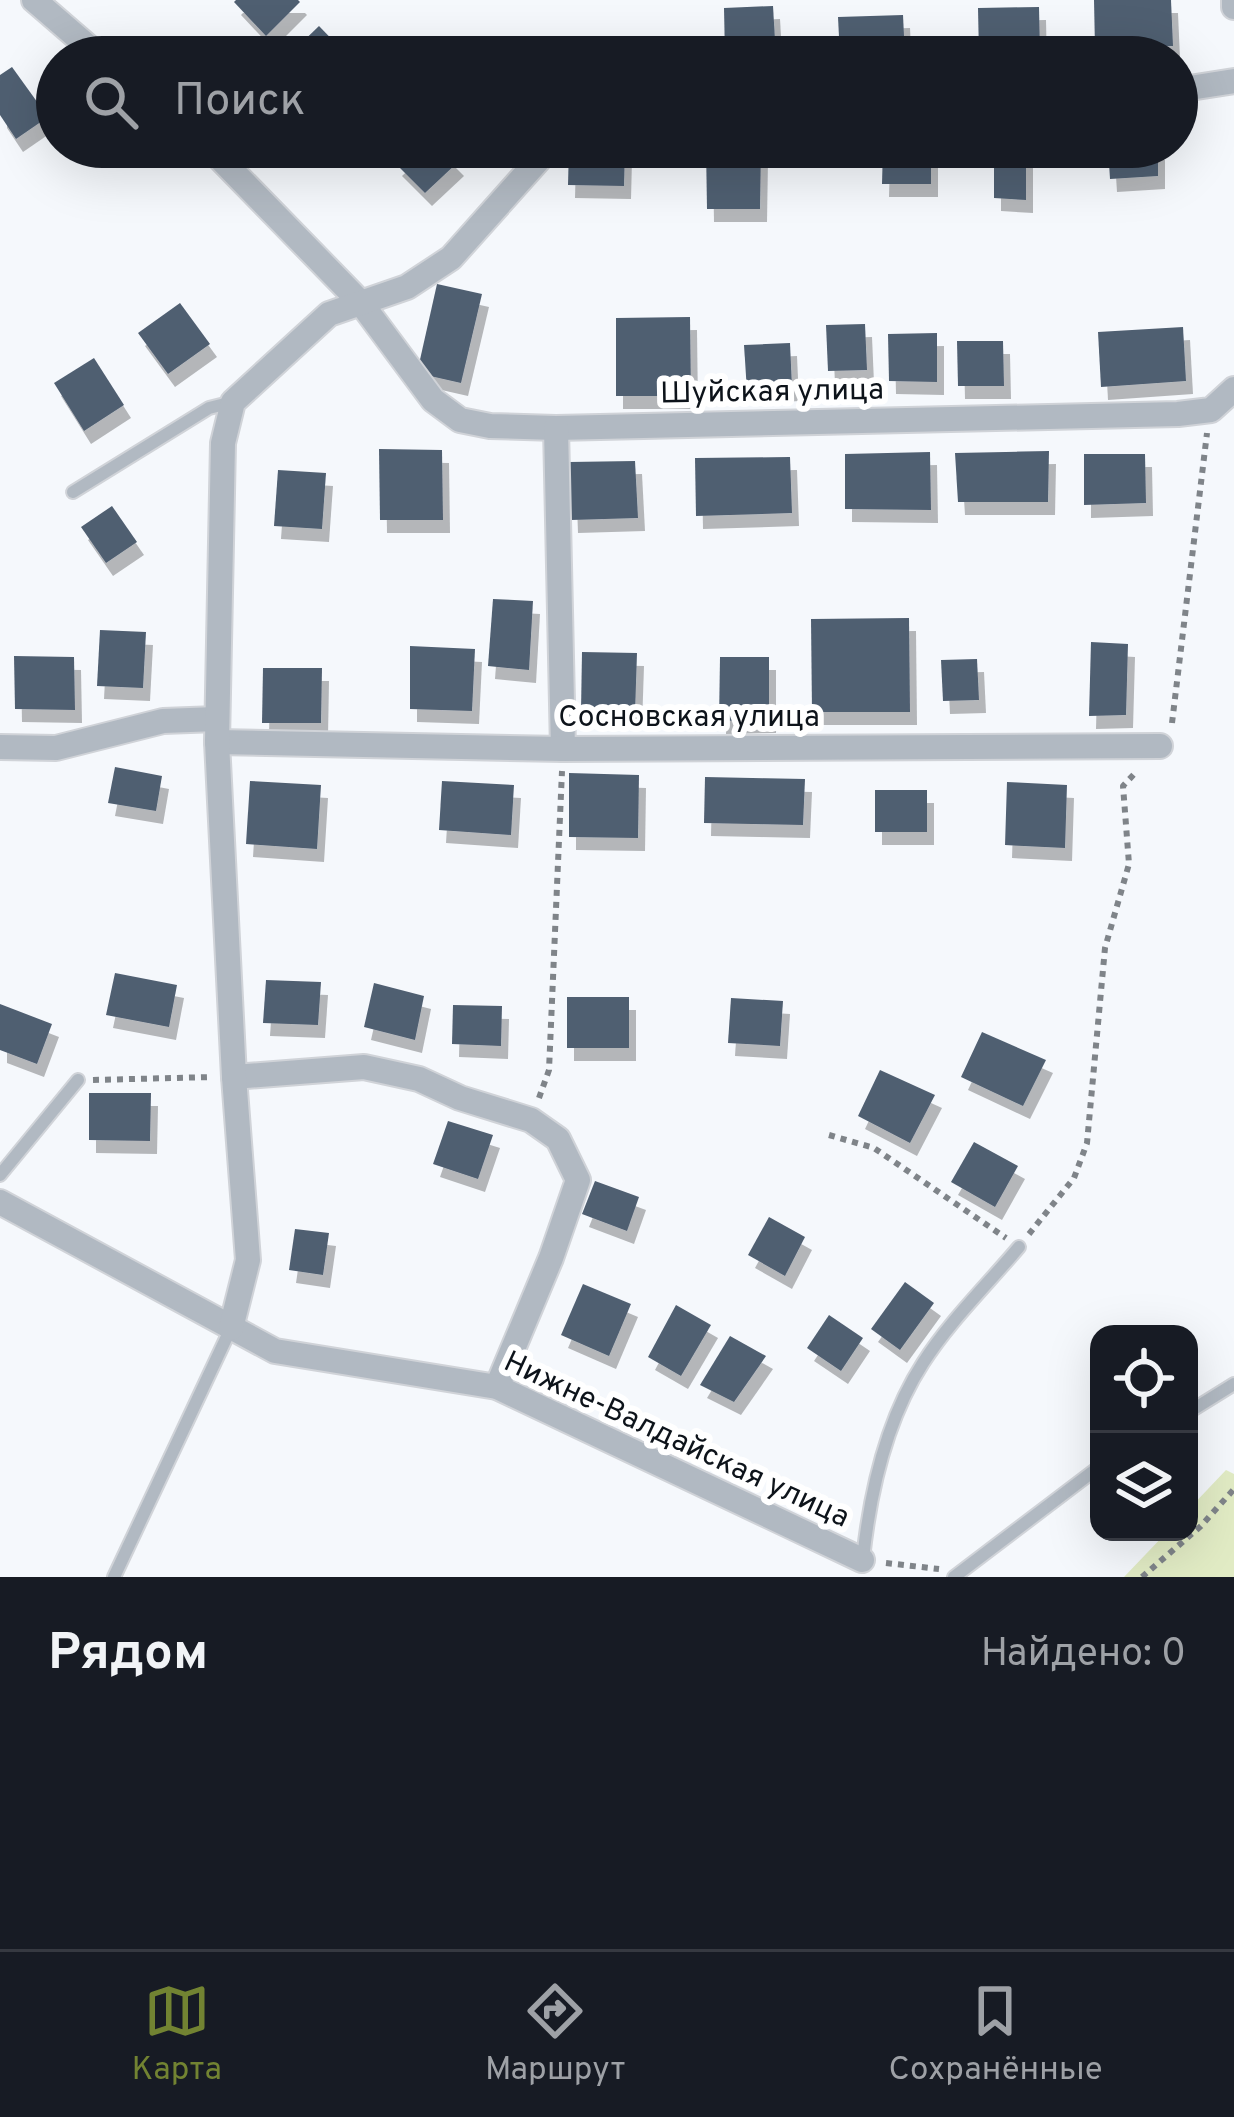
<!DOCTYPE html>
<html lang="ru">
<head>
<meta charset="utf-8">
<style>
  :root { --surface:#171b24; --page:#20242c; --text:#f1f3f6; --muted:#9ea1a6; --line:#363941; --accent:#728332 }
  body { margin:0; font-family:Overpass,sans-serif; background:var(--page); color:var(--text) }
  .controls { position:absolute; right:36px; bottom:36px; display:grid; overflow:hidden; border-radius:24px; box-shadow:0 12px 48px #0002 }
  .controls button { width:108px; height:108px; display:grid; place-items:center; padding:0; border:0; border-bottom:3px solid var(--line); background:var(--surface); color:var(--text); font:60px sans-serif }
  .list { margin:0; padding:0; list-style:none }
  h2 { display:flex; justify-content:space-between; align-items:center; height:156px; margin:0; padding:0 48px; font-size:51px }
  h2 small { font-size:39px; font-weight:400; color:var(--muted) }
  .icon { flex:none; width:66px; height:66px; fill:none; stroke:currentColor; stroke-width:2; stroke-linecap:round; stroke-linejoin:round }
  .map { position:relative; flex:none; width:1234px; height:1577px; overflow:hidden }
  .search { position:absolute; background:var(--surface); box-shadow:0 12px 48px #0002; left:36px; right:36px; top:36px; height:132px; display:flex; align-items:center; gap:30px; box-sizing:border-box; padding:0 42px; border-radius:66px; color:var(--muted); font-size:45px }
  .sheet { height:372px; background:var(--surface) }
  nav { display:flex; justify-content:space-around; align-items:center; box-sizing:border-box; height:168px; border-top:3px solid var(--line); background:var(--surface); font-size:33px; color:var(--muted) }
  nav a { display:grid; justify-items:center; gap:6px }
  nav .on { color:var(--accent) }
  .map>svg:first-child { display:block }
</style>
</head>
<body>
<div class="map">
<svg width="1234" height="1577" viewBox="0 0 1234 1577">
  <defs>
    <filter id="shadow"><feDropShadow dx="7" dy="13" stdDeviation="0" flood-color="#0004"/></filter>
  </defs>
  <rect width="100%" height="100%" fill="#f5f8fc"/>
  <polygon fill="#e1ebc4" points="1226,1470 1234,1474 1234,1577 1124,1577 1167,1532 1189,1532 1189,1509"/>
  <g fill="#505f71" filter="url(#shadow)">
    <polygon points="236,0 298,0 300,2 266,36 234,2"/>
    <polygon points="1094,0 1171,0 1173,46 1095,48"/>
    <polygon points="773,6 776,57 725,57 724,8"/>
    <polygon points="1039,7 1040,54 979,55 978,8"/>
    <polygon points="903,15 905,57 840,57 838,17"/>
    <polygon points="319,26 349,57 290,54"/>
    <polygon points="12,67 48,117 16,139 0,115 0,75"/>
    <polygon points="412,147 441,147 457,163 425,193 395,163"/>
    <polygon points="569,147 625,147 624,186 568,185"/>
    <polygon points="706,147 761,147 760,209 707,209"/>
    <polygon points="883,147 931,147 931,184 882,184"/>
    <polygon points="994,147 1026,147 1026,200 994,198"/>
    <polygon points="1108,147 1158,147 1158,176 1110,179"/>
    <polygon points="437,284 482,294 461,383 417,373"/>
    <polygon points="180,303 210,344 168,374 138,333"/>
    <polygon points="690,317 691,396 616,396 616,318"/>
    <polygon points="865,324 867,370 828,371 826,325"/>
    <polygon points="1183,327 1186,381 1101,387 1098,332"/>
    <polygon points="937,333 937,382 889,381 888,334"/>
    <polygon points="957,341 1003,341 1004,386 958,386"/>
    <polygon points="790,343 792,388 747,391 744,345"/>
    <polygon points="94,358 124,405 84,431 54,383"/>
    <polygon points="379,449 442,450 443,520 380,520"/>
    <polygon points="1049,451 1048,502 958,502 955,453"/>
    <polygon points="930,452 931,510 845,509 845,454"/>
    <polygon points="1084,454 1145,454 1146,503 1084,505"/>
    <polygon points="790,457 792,513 696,516 695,458"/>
    <polygon points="635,461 638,518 571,520 569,462"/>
    <polygon points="278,470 326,473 322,529 274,526"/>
    <polygon points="112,506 137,542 106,563 81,527"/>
    <polygon points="493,599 533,601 529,670 488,666"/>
    <polygon points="909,618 910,712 812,712 811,619"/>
    <polygon points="100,630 146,632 143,688 97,686"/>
    <polygon points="1091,642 1128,644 1126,715 1089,716"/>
    <polygon points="410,646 475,649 472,711 410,709"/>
    <polygon points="582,652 637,653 635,713 581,711"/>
    <polygon points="14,656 74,657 75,710 15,709"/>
    <polygon points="720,657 769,657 769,720 719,721"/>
    <polygon points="977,659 979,700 943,701 941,660"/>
    <polygon points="263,668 322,668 321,723 262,723"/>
    <polygon points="115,767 162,776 156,811 108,803"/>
    <polygon points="569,773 639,775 638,838 569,837"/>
    <polygon points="705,777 805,779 803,825 704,823"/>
    <polygon points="250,781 321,785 317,849 246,844"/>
    <polygon points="442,781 514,785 511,835 439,830"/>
    <polygon points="1007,782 1067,785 1065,848 1005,845"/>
    <rect x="875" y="790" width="52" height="42"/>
    <polygon points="115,973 177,985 169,1027 106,1015"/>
    <polygon points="266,980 321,982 318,1025 263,1023"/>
    <polygon points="374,983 424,996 415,1040 364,1027"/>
    <rect x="567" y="997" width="62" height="51"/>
    <polygon points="731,998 783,1001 780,1046 728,1043"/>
    <polygon points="0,1004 52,1024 37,1064 0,1050"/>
    <polygon points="453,1005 502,1006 501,1046 452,1044"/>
    <polygon points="982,1032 1046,1060 1023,1106 961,1077"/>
    <polygon points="880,1070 935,1095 910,1143 858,1116"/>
    <polygon points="89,1093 151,1093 150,1141 89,1140"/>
    <polygon points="448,1121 493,1135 478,1179 433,1164"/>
    <polygon points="974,1142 1018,1166 995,1207 951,1182"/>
    <polygon points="595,1181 639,1197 627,1231 582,1214"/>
    <polygon points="769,1217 805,1237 785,1276 748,1255"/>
    <polygon points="295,1229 329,1233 323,1275 289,1270"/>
    <polygon points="905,1282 934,1303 900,1350 871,1329"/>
    <polygon points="583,1284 631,1304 609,1356 561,1335"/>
    <polygon points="676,1305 711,1325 681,1376 648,1357"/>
    <polygon points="829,1315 863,1338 841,1371 807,1348"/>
    <polygon points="730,1336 766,1356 734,1402 700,1385"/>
  </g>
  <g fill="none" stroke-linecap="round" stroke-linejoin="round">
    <g stroke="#d0d3d8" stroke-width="16">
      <g id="lane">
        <polyline points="73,492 209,408 233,402"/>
        <polyline points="0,1175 78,1080"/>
        <polyline points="1189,1412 1234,1384"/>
        <path d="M863,1559c7,-67 23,-139 60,-196 26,-41 64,-78 96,-116"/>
        <polyline points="114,1577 231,1328"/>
        <polyline points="954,1577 1099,1467"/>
      </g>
    </g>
    <g stroke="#d0d3d8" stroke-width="28">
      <g id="street">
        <polyline points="34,0 100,57"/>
        <polyline points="1234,0 1234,7"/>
        <polyline points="1177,90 1234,81"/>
        <polyline points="209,147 361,303 433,400 460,420 490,426 556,428 1178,414 1211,410 1234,389"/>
        <polyline points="556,428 563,749"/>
        <polyline points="217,742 563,749 1160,746"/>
        <polyline points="0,747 56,748 163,721 217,719"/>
        <polyline points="234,1077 364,1067 419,1079 460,1098 531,1120 558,1139 578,1180 551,1258 497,1387"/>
        <polyline points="0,1202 275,1351 497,1387 862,1560"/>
        <polyline points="231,1328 248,1260 234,1077 217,742 223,443 233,402 329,314 407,287 451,258 550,147"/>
      </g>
    </g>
    <g stroke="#7f8489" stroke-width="6" stroke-dasharray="6 6" stroke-linecap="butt">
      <polyline points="1172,723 1207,433"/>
      <polyline points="93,1080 212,1077"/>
      <polyline points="539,1098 549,1070 562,771"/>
      <polyline points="829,1135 874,1148 1006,1238"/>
      <polyline points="1029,1234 1074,1178 1087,1143 1105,948 1129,864 1123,786 1136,772"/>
      <polyline points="886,1563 939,1569"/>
      <polyline points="1142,1577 1201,1526 1234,1489"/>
    </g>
    <use href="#lane" stroke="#b1b9c2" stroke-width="12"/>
    <use href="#street" stroke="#b1b9c2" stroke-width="24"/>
  </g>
  <g text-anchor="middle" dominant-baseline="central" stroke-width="12" stroke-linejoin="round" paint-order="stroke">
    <g font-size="30" fill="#0d131a" stroke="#fff">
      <text transform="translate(772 393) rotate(-1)">Шуйская улица</text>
      <text x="689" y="718">Сосновская улица</text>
      <text transform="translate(676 1441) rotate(25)">Нижне-Валдайская улица</text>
    </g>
  </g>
</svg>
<div class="controls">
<button><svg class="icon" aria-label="locate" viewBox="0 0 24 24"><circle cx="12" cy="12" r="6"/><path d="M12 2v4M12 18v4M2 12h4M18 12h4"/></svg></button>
<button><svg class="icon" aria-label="layers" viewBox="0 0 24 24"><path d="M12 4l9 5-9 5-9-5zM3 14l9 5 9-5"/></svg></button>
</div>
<div class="search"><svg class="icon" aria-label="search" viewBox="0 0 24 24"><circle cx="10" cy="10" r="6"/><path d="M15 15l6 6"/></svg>Поиск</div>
</div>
<section class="sheet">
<h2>Рядом<small>Найдено: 0</small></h2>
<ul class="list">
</ul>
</section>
<nav>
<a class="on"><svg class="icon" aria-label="map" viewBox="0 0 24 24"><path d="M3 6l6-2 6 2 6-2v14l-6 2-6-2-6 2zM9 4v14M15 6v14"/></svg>Карта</a>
<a><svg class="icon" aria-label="directions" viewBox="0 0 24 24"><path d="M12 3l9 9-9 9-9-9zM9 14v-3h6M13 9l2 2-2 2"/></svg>Маршрут</a>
<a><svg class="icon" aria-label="saved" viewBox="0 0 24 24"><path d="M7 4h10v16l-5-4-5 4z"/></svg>Сохранённые</a>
</nav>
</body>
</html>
